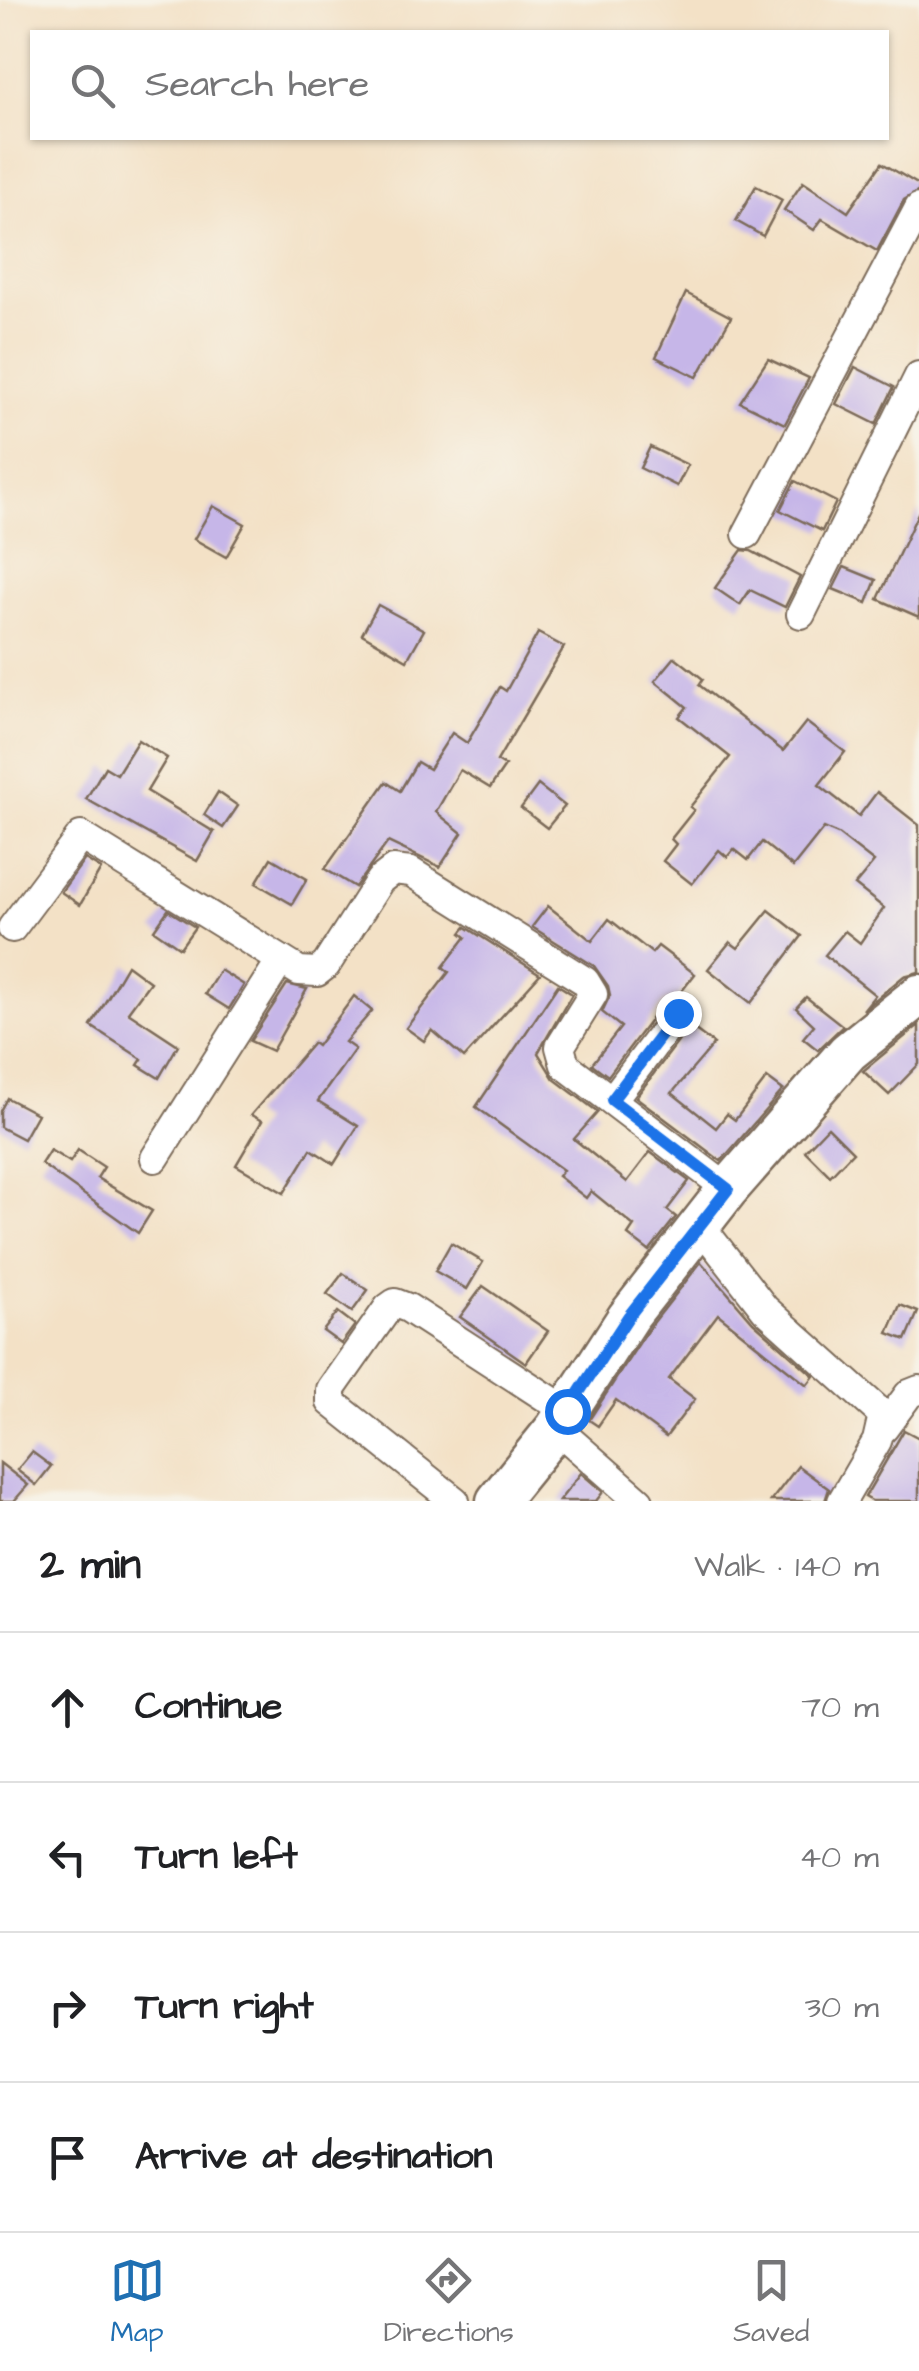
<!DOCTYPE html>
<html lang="en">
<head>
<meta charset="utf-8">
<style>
  :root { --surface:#fff; --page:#f6f6f6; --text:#202124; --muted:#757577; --line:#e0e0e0; --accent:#1f6fb2 }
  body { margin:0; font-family:"Architects Daughter",sans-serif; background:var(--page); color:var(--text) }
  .stop { position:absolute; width:30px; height:30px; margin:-22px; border:8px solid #1a73e8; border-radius:50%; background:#fff }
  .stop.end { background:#1a73e8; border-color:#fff; box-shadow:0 2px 10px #0008 }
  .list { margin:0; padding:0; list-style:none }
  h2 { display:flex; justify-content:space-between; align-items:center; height:130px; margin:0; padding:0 40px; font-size:42px }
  h2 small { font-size:32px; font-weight:400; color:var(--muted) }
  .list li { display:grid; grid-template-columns:65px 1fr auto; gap:30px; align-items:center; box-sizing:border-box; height:150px; padding:0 40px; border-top:2px solid var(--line) }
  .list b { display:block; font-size:38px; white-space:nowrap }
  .list em { font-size:32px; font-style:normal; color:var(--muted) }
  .icon { flex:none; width:55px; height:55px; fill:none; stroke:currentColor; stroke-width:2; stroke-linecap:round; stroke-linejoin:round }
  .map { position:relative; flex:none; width:919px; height:1501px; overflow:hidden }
  .search { position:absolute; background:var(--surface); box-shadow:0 2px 8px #0004; left:30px; right:30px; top:30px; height:110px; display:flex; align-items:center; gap:25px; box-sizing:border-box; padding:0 35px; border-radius:0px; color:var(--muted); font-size:38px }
  .sheet { height:730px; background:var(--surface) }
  nav { display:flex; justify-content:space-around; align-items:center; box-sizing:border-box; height:140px; border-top:2px solid var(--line); background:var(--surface); font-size:28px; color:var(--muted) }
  nav a { display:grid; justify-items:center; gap:5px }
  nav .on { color:var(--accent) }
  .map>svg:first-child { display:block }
</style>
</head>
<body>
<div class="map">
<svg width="919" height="1501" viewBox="0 0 919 1501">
  <rect width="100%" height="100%" fill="#f7f3e8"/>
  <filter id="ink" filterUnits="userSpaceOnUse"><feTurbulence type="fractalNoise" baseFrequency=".01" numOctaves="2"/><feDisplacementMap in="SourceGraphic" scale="20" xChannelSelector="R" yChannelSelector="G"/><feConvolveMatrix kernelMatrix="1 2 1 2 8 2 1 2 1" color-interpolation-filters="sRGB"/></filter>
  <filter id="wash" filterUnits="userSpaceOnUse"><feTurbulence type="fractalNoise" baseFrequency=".0048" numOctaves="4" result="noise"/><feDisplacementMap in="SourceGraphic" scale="40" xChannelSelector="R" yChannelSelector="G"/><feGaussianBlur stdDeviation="2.25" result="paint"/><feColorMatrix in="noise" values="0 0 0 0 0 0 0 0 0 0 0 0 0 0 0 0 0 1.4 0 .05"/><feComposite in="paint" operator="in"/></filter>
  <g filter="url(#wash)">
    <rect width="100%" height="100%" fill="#f3e1c6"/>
    <g id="blocks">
      <g fill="#c6b6e8">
        <polygon points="882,163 919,185 919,191 904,200 877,251 822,219 814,230 784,210 803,182 848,212"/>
        <polygon points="756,186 782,200 763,236 736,221"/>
        <polygon points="686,293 731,317 697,377 656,357"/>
        <polygon points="768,359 809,378 785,424 740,402"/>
        <polygon points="855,367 894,387 876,424 836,404"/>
        <polygon points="650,447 688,465 677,486 640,468"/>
        <polygon points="795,481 836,502 822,531 780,510"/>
        <polygon points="213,506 245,524 226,557 194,539"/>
        <polygon points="919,511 919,617 878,599"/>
        <polygon points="742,550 751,551 800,577 785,607 750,590 740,605 715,588"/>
        <polygon points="844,567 876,580 867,603 833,589"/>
        <polygon points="378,605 424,630 407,660 362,634"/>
        <polygon points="538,633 564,647 497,761 505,766 490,788 460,770 436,812 462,833 440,867 388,842 355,887 325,869 386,782 400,791 417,762 429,769 452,733 467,743 500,687 506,691"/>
        <polygon points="675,657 703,679 699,685 783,751 806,722 845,752 819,785 859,816 877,792 919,825 919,972 904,976 863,1010 875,995 825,955 845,931 860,943 884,908 855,885 874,862 838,834 824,828 793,867 762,842 748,860 734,849 727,857 719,850 692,884 663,861 676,844 671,839 694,810 690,807 730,757 679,717 687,707 655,681"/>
        <polygon points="138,740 167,758 147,791 214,832 197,861 86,799 105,767 117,774"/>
        <polygon points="538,785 565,806 547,828 521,808"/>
        <polygon points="218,792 238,806 223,828 204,815"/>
        <polygon points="271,858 307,879 292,904 256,883"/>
        <polygon points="85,859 101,869 80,905 61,892"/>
        <polygon points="548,906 592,941 609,919 652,953 658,946 695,974 678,996 664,1002 608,1076 592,1064 621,1027 602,1012 610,995 608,986 594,966 532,927"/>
        <polygon points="168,910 195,927 180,948 154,930"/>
        <polygon points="769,910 802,936 751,1003 708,969 730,942 738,948"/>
        <polygon points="466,927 540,974 464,1058 432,1030 424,1041 406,1028 449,972 443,967 466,937 461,933"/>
        <polygon points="127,965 150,982 128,1012 178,1045 159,1078 138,1065 142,1059 91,1026"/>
        <polygon points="220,970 244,985 229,1009 205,994"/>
        <polygon points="287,984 307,989 272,1051 250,1041"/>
        <polygon points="558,985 572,994 538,1053 554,1079 598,1112 574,1139 627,1182 650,1152 689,1181 667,1210 676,1217 649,1251 628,1235 634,1226 591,1191 586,1198 558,1176 563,1170 476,1107"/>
        <polygon points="354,996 372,1011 345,1042 355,1049 318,1101 358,1126 334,1164 311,1149 284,1193 236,1165 262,1121 251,1115 313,1043 317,1046"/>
        <polygon points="806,997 843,1026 818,1050 803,1038 814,1025 796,1008"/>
        <polygon points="919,1025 919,1064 889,1095 863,1071"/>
        <polygon points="690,1026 714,1044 672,1093 716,1128 727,1114 735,1120 767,1078 783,1090 721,1161 636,1097"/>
        <polygon points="7,1098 37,1114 23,1139 0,1127 0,1111"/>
        <polygon points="828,1127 853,1152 830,1176 805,1151"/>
        <polygon points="50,1150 70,1162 78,1150 104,1167 97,1178 152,1211 138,1233 41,1164"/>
        <polygon points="451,1243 483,1262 467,1289 435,1271"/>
        <polygon points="701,1262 753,1322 814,1376 807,1385 718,1314 669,1379 695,1399 666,1437 616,1400 598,1426 589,1420 647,1331"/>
        <polygon points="343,1273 368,1290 352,1312 327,1294"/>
        <polygon points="483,1286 548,1331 526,1363 460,1317"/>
        <polygon points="900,1305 918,1312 906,1340 888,1333"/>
        <polygon points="338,1312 355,1325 341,1344 323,1331"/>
        <polygon points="904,1430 919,1438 919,1501 872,1501 865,1497"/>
        <polygon points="32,1452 51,1466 36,1485 17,1470"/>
        <polygon points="0,1463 28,1485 14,1501 0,1501"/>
        <polygon points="798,1466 829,1489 825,1501 771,1501"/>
        <polygon points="581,1473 603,1492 596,1501 559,1501"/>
      </g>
    </g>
  </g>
  <g filter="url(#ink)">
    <use href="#blocks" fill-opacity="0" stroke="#7b6a59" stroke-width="2.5"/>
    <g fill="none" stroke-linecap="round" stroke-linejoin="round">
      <g stroke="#7b6a59" stroke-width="32">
        <g id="street">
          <polyline points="747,534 919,208"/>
          <polyline points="801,614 919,376"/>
          <polyline points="12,928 81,836 299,971 317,972 326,965 380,880 393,870 411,872 585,981 593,994 560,1047 565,1065 728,1189"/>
          <polyline points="612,1100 678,1013"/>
          <polyline points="155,1158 281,960"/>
          <polyline points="702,1228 765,1309 883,1415 877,1441 842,1501"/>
          <polyline points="556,1428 639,1501"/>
          <polyline points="884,1428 909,1394 919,1390"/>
          <polyline points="455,1501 331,1402 331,1389 388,1308 395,1303 408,1308 567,1411"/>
        </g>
      </g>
      <g stroke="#7b6a59" stroke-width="45">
        <polyline id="secondary" points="497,1501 556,1428 628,1317 728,1189 848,1052 919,995"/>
      </g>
      <use href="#street" stroke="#fff" stroke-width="28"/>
      <use href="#secondary" stroke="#fff" stroke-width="40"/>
    </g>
  </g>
  <g fill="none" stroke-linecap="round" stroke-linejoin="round" filter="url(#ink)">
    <polyline stroke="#1a73e8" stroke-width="12" points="567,1411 628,1317 728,1189 612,1100 678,1013"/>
  </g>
</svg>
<div class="stop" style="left:567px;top:1411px"></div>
<div class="stop end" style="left:678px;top:1013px"></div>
<div class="search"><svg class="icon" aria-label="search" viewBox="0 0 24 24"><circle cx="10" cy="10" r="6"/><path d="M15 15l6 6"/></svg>Search here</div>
</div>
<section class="sheet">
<h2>2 min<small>Walk · 140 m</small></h2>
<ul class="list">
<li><svg class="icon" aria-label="ahead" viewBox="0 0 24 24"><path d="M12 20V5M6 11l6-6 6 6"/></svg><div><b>Continue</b></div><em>70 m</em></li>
<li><svg class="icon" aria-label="left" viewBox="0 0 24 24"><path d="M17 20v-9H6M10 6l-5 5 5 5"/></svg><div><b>Turn left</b></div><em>40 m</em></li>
<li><svg class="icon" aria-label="right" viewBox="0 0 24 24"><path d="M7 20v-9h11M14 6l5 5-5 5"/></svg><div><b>Turn right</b></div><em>30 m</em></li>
<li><svg class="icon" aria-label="arrive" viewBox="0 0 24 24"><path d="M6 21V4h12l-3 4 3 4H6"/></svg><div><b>Arrive at destination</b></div></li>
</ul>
</section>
<nav>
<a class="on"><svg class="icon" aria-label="map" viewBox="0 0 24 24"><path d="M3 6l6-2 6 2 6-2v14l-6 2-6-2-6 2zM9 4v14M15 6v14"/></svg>Map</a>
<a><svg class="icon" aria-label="directions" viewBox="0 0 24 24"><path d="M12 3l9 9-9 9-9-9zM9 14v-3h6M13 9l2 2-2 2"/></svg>Directions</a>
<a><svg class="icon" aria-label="saved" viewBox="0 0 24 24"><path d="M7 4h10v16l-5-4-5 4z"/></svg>Saved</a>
</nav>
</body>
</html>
